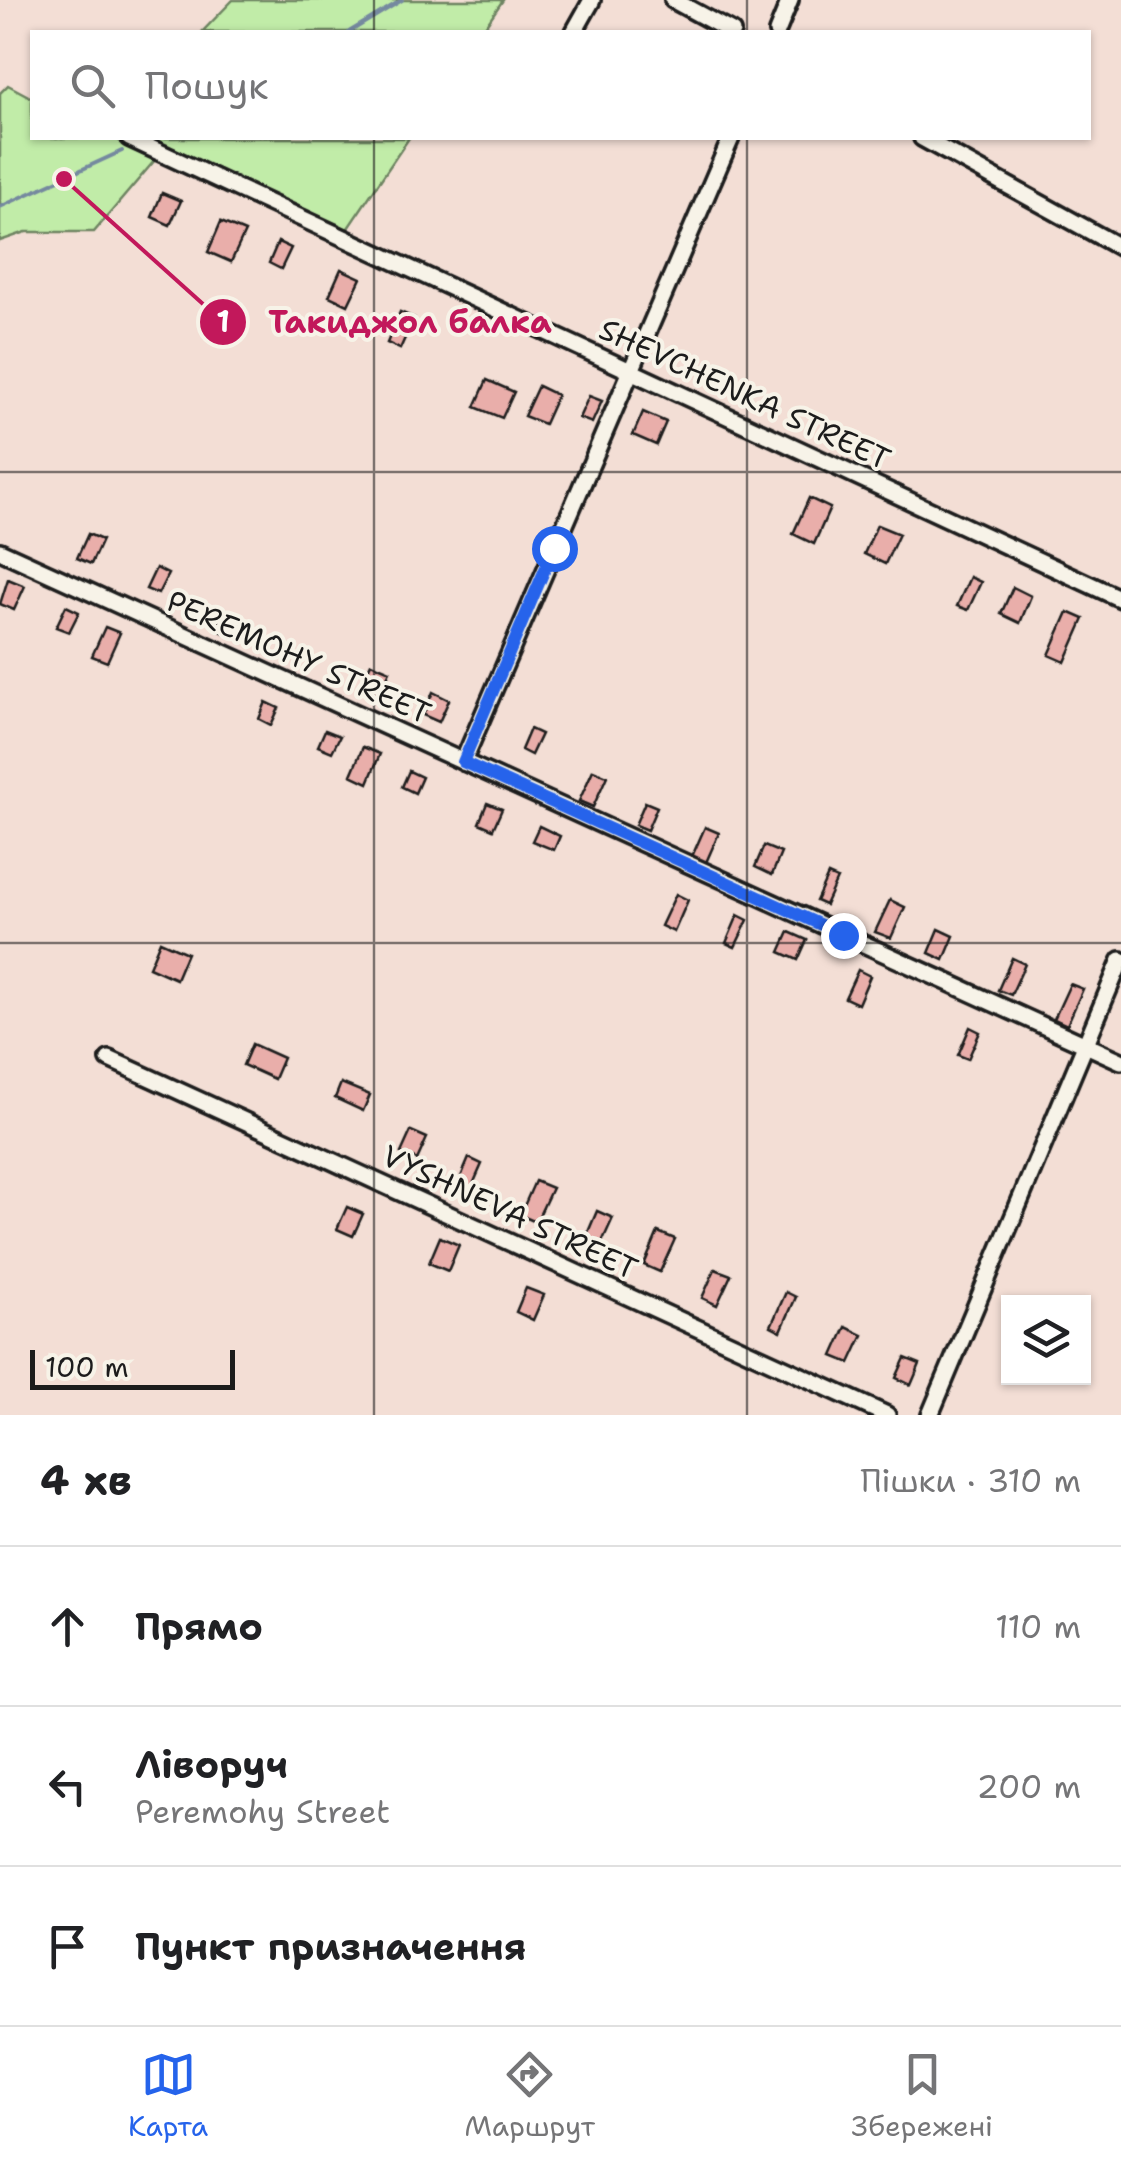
<!DOCTYPE html>
<html lang="uk">
<head>
<meta charset="utf-8">
<style>
  :root { --surface:#fff; --page:#f2f2f2; --text:#202124; --muted:#757577; --line:#e0e0e0; --accent:#2563eb }
  body { margin:0; font-family:"Shantell Sans",sans-serif; background:var(--page); color:var(--text) }
  .controls { position:absolute; right:30px; bottom:30px; display:grid; overflow:hidden; border-radius:0px; box-shadow:0 2px 8px #0004 }
  .controls button { width:90px; height:90px; display:grid; place-items:center; padding:0; border:0; border-bottom:2px solid var(--line); background:var(--surface); color:var(--text); font:50px sans-serif }
  .scale { position:absolute; left:30px; bottom:25px; width:205px; box-sizing:border-box; padding-left:10px; border:5px solid #1c1c1c; border-top:0; font-size:28px; line-height:35px; white-space:nowrap; color:#1c1c1c; -webkit-text-stroke:8px #f7f3e8; paint-order:stroke }
  .stop { position:absolute; width:30px; height:30px; margin:-22px; border:8px solid #2563eb; border-radius:50%; background:#fff }
  .stop.end { background:#2563eb; border-color:#fff; box-shadow:0 2px 10px #0008 }
  .list { margin:0; padding:0; list-style:none }
  h2 { display:flex; justify-content:space-between; align-items:center; height:130px; margin:0; padding:0 40px; font-size:42px }
  h2 small { font-size:32px; font-weight:400; color:var(--muted) }
  .list li { display:grid; grid-template-columns:65px 1fr auto; gap:30px; align-items:center; box-sizing:border-box; height:160px; padding:0 40px; border-top:2px solid var(--line) }
  .list b { display:block; font-size:38px; white-space:nowrap }
  .list p { margin:0; font-size:32px; white-space:nowrap; color:var(--muted) }
  .list em { font-size:32px; font-style:normal; color:var(--muted) }
  .icon { flex:none; width:55px; height:55px; fill:none; stroke:currentColor; stroke-width:2; stroke-linecap:round; stroke-linejoin:round }
  .map { position:relative; flex:none; width:1121px; height:1415px; overflow:hidden }
  .search { position:absolute; background:var(--surface); box-shadow:0 2px 8px #0004; left:30px; right:30px; top:30px; height:110px; display:flex; align-items:center; gap:25px; box-sizing:border-box; padding:0 35px; border-radius:0px; color:var(--muted); font-size:38px }
  .sheet { height:610px; background:var(--surface) }
  nav { display:flex; justify-content:space-around; align-items:center; box-sizing:border-box; height:140px; border-top:2px solid var(--line); background:var(--surface); font-size:28px; color:var(--muted) }
  nav a { display:grid; justify-items:center; gap:5px }
  nav .on { color:var(--accent) }
  .map>svg:first-child { display:block }
</style>
</head>
<body>
<div class="map">
<svg width="1121" height="1415" viewBox="0 0 1121 1415">
  <rect width="100%" height="100%" fill="#f3ded5"/>
  <filter id="ink" filterUnits="userSpaceOnUse"><feTurbulence type="fractalNoise" baseFrequency=".01" numOctaves="2"/><feDisplacementMap in="SourceGraphic" scale="20" xChannelSelector="R" yChannelSelector="G"/><feConvolveMatrix kernelMatrix="1 2 1 2 8 2 1 2 1" color-interpolation-filters="sRGB"/></filter>
  <g filter="url(#ink)">
    <g fill="#c1eca8" stroke="#6e8462" stroke-width="2.5">
      <polygon points="233,0 503,0 481,32 202,32"/>
      <polygon points="8,85 32,98 32,138 409,138 342,237 161,153 94,232 26,232 0,241 0,93"/>
    </g>
    <g fill="none" stroke-linecap="round" stroke-linejoin="round">
      <g stroke="#74899f" stroke-width="4">
        <polyline points="349,32 402,0"/>
        <polyline points="0,207 122,151"/>
      </g>
    </g>
    <g fill="#e9aeaa" stroke="#1c1c1c" stroke-width="2.5">
      <polygon points="162,193 181,201 170,225 152,217"/>
      <polygon points="221,222 245,232 231,262 208,252"/>
      <polygon points="278,242 291,248 281,269 269,263"/>
      <polygon points="341,269 361,278 348,305 329,296"/>
      <polygon points="400,312 414,318 400,349 387,343"/>
      <polygon points="487,380 514,392 502,418 475,407"/>
      <polygon points="538,386 557,395 544,424 524,416"/>
      <polygon points="589,396 602,401 592,423 579,418"/>
      <polygon points="643,412 666,422 656,445 633,435"/>
      <polygon points="809,498 830,508 814,544 793,534"/>
      <polygon points="877,525 899,534 885,564 864,554"/>
      <polygon points="88,534 102,540 91,564 77,558"/>
      <polygon points="156,568 168,574 158,594 146,589"/>
      <polygon points="970,577 981,582 968,610 957,606"/>
      <polygon points="8,579 25,586 14,610 0,604"/>
      <polygon points="1013,587 1031,596 1020,623 1001,614"/>
      <polygon points="66,606 79,612 69,632 56,627"/>
      <polygon points="1068,612 1084,619 1065,662 1049,655"/>
      <polygon points="223,614 241,621 234,637 216,629"/>
      <polygon points="105,627 120,633 107,662 92,656"/>
      <polygon points="371,663 390,671 379,696 360,688"/>
      <polygon points="433,692 449,700 439,722 423,715"/>
      <polygon points="266,702 279,708 271,725 259,719"/>
      <polygon points="530,729 541,734 531,755 521,750"/>
      <polygon points="325,730 340,736 332,752 318,746"/>
      <polygon points="363,747 380,754 368,783 351,775"/>
      <polygon points="593,770 607,776 593,807 579,801"/>
      <polygon points="409,771 422,777 415,793 402,787"/>
      <polygon points="645,802 657,807 647,830 635,825"/>
      <polygon points="487,803 502,809 493,829 479,823"/>
      <polygon points="539,826 560,836 554,850 532,841"/>
      <polygon points="705,827 719,833 704,867 690,861"/>
      <polygon points="764,846 781,853 772,875 755,867"/>
      <polygon points="828,875 837,879 825,905 816,901"/>
      <polygon points="676,894 688,900 674,932 661,926"/>
      <polygon points="890,900 905,907 891,938 875,932"/>
      <polygon points="738,915 748,920 735,947 726,943"/>
      <polygon points="939,929 954,936 944,960 929,953"/>
      <polygon points="789,932 807,940 798,960 780,952"/>
      <polygon points="160,941 187,953 176,979 149,967"/>
      <polygon points="1012,958 1025,964 1011,995 998,990"/>
      <polygon points="858,970 870,976 858,1004 845,998"/>
      <polygon points="1070,984 1083,989 1067,1025 1054,1019"/>
      <polygon points="970,1027 980,1032 968,1059 958,1055"/>
      <polygon points="252,1044 283,1058 274,1079 243,1065"/>
      <polygon points="341,1083 370,1095 363,1111 335,1098"/>
      <polygon points="411,1131 427,1138 417,1160 401,1153"/>
      <polygon points="469,1158 482,1164 471,1189 458,1184"/>
      <polygon points="535,1181 552,1188 536,1222 520,1215"/>
      <polygon points="347,1207 363,1214 353,1236 337,1229"/>
      <polygon points="597,1211 613,1218 598,1251 583,1244"/>
      <polygon points="658,1232 675,1239 660,1272 644,1265"/>
      <polygon points="440,1237 459,1245 448,1271 429,1263"/>
      <polygon points="715,1269 731,1275 717,1305 702,1298"/>
      <polygon points="526,1288 544,1295 533,1320 516,1312"/>
      <polygon points="786,1292 796,1297 781,1331 771,1326"/>
      <polygon points="846,1327 863,1335 850,1363 833,1356"/>
      <polygon points="905,1358 920,1364 911,1385 896,1378"/>
    </g>
    <g fill="none" stroke-linecap="round" stroke-linejoin="round">
      <g stroke="#1c1c1c" stroke-width="22">
        <g id="minor">
          <polyline points="673,0 732,32"/>
          <polyline points="574,32 592,0"/>
          <polyline points="777,32 790,0"/>
          <polyline points="129,138 1121,599"/>
          <polyline points="922,138 1121,248"/>
          <polyline points="0,551 1121,1061"/>
          <polyline points="463,762 731,138"/>
          <polyline points="109,1059 887,1415"/>
          <polyline points="930,1415 1121,960"/>
        </g>
      </g>
      <use href="#minor" stroke="#f7f3e8" stroke-width="15"/>
    </g>
  </g>
  <g fill="none" stroke-linecap="round" stroke-linejoin="round" filter="url(#ink)">
    <polyline stroke="#2563eb" stroke-width="12" points="554,548 463,762 843,935"/>
  </g>
  <path fill="none" stroke="#1c1c1c" stroke-width="2.5" stroke-opacity="0.55" d="M374,0v32M747,0v32M374,138v1277M747,138v1277M0,472h1121M0,943h1121"/>
  <g text-anchor="middle" dominant-baseline="central" stroke-width="8" stroke-linejoin="round" paint-order="stroke">
    <g font-size="30" fill="#1c1c1c" stroke="#f7f3e8">
      <text transform="translate(745 394) rotate(25)">SHEVCHENKA STREET</text>
      <text transform="translate(299 657) rotate(24)">PEREMOHY STREET</text>
      <text transform="translate(510 1212) rotate(25)">VYSHNEVA STREET</text>
    </g>
  </g>
  <path fill="none" stroke="#c2185b" stroke-width="4" d="M64 179L223 322"/>
  <g fill="#c2185b" stroke="#f7f3e8" stroke-width="4">
    <circle cx="64" cy="179" r="10"/>
    <circle cx="223" cy="322" r="25"/>
  </g>
  <g font-size="30" text-anchor="middle" font-weight="bold" fill="#fff">
    <text x="223" y="332">1</text>
  </g>
  <g font-size="32" text-anchor="middle" font-weight="bold" fill="#c2185b" stroke="#f7f3e8" stroke-width="8" stroke-linejoin="round" paint-order="stroke">
    <text x="410" y="333">Такиджол балка</text>
  </g>
</svg>
<div class="controls">
<button><svg class="icon" aria-label="layers" viewBox="0 0 24 24"><path d="M12 4l9 5-9 5-9-5zM3 14l9 5 9-5"/></svg></button>
</div>
<div class="scale">100 m</div>
<div class="stop" style="left:554px;top:548px"></div>
<div class="stop end" style="left:843px;top:935px"></div>
<div class="search"><svg class="icon" aria-label="search" viewBox="0 0 24 24"><circle cx="10" cy="10" r="6"/><path d="M15 15l6 6"/></svg>Пошук</div>
</div>
<section class="sheet">
<h2>4 хв<small>Пішки · 310 m</small></h2>
<ul class="list">
<li><svg class="icon" aria-label="ahead" viewBox="0 0 24 24"><path d="M12 20V5M6 11l6-6 6 6"/></svg><div><b>Прямо</b></div><em>110 m</em></li>
<li><svg class="icon" aria-label="left" viewBox="0 0 24 24"><path d="M17 20v-9H6M10 6l-5 5 5 5"/></svg><div><b>Ліворуч</b><p>Peremohy Street</p></div><em>200 m</em></li>
<li><svg class="icon" aria-label="arrive" viewBox="0 0 24 24"><path d="M6 21V4h12l-3 4 3 4H6"/></svg><div><b>Пункт призначення</b></div></li>
</ul>
</section>
<nav>
<a class="on"><svg class="icon" aria-label="map" viewBox="0 0 24 24"><path d="M3 6l6-2 6 2 6-2v14l-6 2-6-2-6 2zM9 4v14M15 6v14"/></svg>Карта</a>
<a><svg class="icon" aria-label="directions" viewBox="0 0 24 24"><path d="M12 3l9 9-9 9-9-9zM9 14v-3h6M13 9l2 2-2 2"/></svg>Маршрут</a>
<a><svg class="icon" aria-label="saved" viewBox="0 0 24 24"><path d="M7 4h10v16l-5-4-5 4z"/></svg>Збережені</a>
</nav>
</body>
</html>
